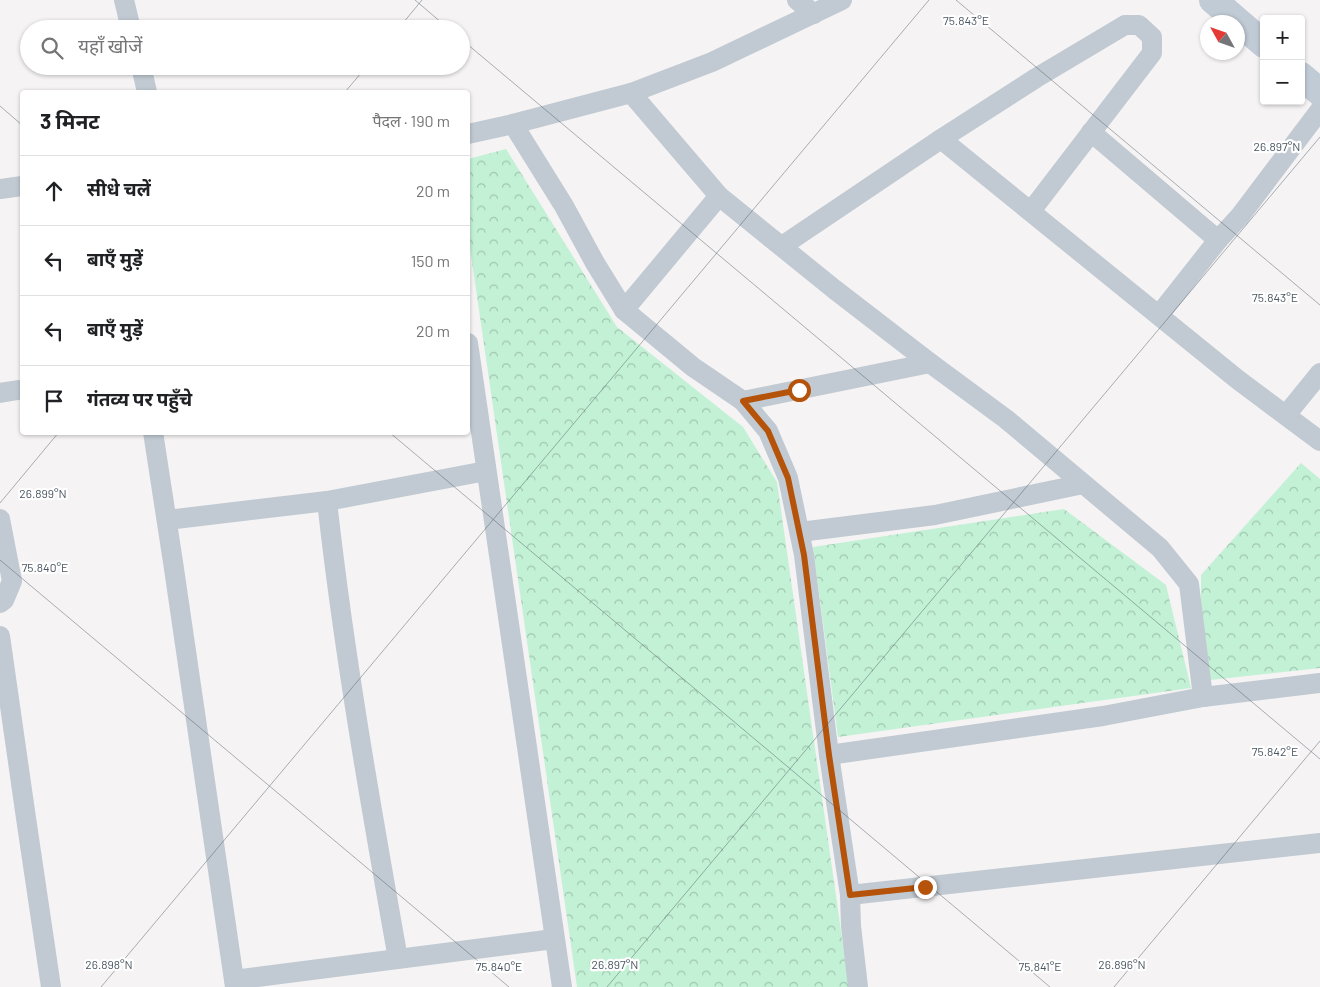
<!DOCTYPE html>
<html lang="hi">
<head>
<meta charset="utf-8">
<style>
  :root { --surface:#fff; --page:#f2f2f2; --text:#202124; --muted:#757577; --line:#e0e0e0 }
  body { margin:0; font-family:Barlow,"Noto Sans Devanagari",sans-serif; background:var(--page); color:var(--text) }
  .controls { position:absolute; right:15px; top:15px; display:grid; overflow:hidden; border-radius:5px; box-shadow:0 1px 4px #0004 }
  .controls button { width:45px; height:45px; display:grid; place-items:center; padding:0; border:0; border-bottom:1px solid var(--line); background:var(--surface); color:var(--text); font:25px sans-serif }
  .compass { position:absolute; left:1200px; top:15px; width:45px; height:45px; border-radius:50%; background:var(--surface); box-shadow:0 1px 4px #0004; rotate:310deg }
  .stop { position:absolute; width:15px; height:15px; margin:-11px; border:4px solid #b45309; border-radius:50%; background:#fff }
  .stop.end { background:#b45309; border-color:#fff; box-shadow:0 1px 5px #0008 }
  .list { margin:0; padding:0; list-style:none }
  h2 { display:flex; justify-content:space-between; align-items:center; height:65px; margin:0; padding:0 20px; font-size:21px }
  h2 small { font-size:16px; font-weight:400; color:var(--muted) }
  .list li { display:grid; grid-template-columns:32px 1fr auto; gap:15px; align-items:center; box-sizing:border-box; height:70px; padding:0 20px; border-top:1px solid var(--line) }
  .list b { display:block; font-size:19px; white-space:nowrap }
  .list em { font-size:16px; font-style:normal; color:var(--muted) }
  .icon { flex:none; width:28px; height:28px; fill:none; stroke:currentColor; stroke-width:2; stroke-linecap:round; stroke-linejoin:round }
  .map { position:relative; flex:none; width:1320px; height:987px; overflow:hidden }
  .search { position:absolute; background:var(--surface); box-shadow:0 1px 4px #0004; left:20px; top:20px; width:450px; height:55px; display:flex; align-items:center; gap:12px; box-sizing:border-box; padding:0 18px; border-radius:28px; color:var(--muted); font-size:19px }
  .panel { position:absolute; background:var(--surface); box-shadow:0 1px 4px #0004; left:20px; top:90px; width:450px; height:345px; border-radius:5px }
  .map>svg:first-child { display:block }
</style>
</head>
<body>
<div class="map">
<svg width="1320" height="987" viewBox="0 0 1320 987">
  <defs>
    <pattern id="park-crowns" width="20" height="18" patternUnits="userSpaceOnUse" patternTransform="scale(1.25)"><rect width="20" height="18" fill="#c3f1d5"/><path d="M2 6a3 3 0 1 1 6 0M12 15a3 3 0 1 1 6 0" fill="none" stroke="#a0c6b0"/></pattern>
  </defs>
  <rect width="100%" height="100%" fill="#f5f3f3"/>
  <g fill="url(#park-crowns)">
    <polygon points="506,149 617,327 743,427 777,482 849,987 577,987 468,234 468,159"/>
    <polygon points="1301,463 1320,479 1320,668 1201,681 1201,575"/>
    <polygon points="1064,509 1166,585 1191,688 838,737 813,547"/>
  </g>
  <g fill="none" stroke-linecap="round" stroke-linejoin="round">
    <g stroke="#c1cad2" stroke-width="20">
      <polyline points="124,0 131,29"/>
      <polyline points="797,0 814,14"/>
      <polyline points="141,66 147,92"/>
      <polyline points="631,93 719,196 834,289 930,363 1006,419 1160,548 1189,584 1203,697"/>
      <polyline points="513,124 564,206 595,263 624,310 693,367 743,401 768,431 788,478 804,555 829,755 850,895 851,926 858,987"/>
      <polyline points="1091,132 1218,240"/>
      <polyline points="468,134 513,124 631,93 712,62 842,0"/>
      <polyline points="941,139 1237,379 1320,441"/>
      <polyline points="0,189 22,186"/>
      <polyline points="782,246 941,139 1036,78 1125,25 1139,25 1152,37 1152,53 1031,211"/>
      <polyline points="624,310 719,196"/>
      <polyline points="1159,315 1218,240 1240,216 1320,110"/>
      <polyline points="468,343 562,987"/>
      <polyline points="0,393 18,390"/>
      <polyline points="743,401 930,363"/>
      <polyline points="1286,415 1320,373"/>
      <polyline points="153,432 173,562 235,987"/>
      <path d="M327,501c17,154 44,306 71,458"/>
      <polyline points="0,519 12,581 4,600 0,603"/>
      <polyline points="167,520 327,501 486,471"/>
      <polyline points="800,532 935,515 1083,484"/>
      <polyline points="0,636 26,818 51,987"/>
      <polyline points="829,755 1103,716 1203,697 1320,683"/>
      <polyline points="850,895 1320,843"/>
      <polyline points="234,980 554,939"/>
    </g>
    <g stroke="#c1cbd6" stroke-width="28">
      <polyline points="1213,0 1264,44"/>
      <polyline points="1301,76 1320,92"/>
    </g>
  </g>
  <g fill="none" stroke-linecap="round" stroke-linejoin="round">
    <polyline stroke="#b45309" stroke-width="6" points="799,390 743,401 768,431 788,478 804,555 829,755 850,895 925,887"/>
  </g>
  <path fill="none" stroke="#4a5661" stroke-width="1" stroke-opacity="0.45" d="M415,0l34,29M956,0l364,305M398,29l24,-29M461,39l859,720M345,92l22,-26M0,106l22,19M389,432l661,555M0,503l59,-71M0,560l509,427M101,987l828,-987M607,987l713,-850M1114,987l206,-246"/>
  <g font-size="12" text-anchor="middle" fill="#4a5661" stroke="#fff" stroke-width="4.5" stroke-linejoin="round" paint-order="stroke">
    <text x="966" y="25">75.843°E</text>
    <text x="1277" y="151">26.897°N</text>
    <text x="1275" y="302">75.843°E</text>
    <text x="43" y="498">26.899°N</text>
    <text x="45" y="572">75.840°E</text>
    <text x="1275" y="756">75.842°E</text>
    <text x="109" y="969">26.898°N</text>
    <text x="615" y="969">26.897°N</text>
    <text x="1122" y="969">26.896°N</text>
    <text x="499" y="971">75.840°E</text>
    <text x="1040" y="971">75.841°E</text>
  </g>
</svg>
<div class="controls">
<button>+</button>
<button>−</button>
</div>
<svg class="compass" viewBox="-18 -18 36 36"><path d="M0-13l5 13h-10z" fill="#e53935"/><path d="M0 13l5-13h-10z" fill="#757577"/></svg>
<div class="stop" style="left:799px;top:390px"></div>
<div class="stop end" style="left:925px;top:887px"></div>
<div class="search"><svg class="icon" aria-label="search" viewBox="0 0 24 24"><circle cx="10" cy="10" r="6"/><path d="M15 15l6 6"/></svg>यहाँ खोजें</div>
<section class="panel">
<h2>3 मिनट<small>पैदल · 190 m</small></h2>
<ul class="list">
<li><svg class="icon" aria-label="ahead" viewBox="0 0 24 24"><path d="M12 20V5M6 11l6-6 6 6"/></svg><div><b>सीधे चलें</b></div><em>20 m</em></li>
<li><svg class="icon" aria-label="left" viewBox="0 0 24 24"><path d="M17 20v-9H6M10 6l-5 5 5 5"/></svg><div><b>बाएँ मुड़ें</b></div><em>150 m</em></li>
<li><svg class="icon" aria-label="left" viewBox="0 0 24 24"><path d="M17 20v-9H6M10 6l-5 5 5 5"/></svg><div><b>बाएँ मुड़ें</b></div><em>20 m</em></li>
<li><svg class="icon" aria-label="arrive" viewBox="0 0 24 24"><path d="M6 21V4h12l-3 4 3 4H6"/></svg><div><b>गंतव्य पर पहुँचे</b></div></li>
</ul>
</section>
</div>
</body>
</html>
